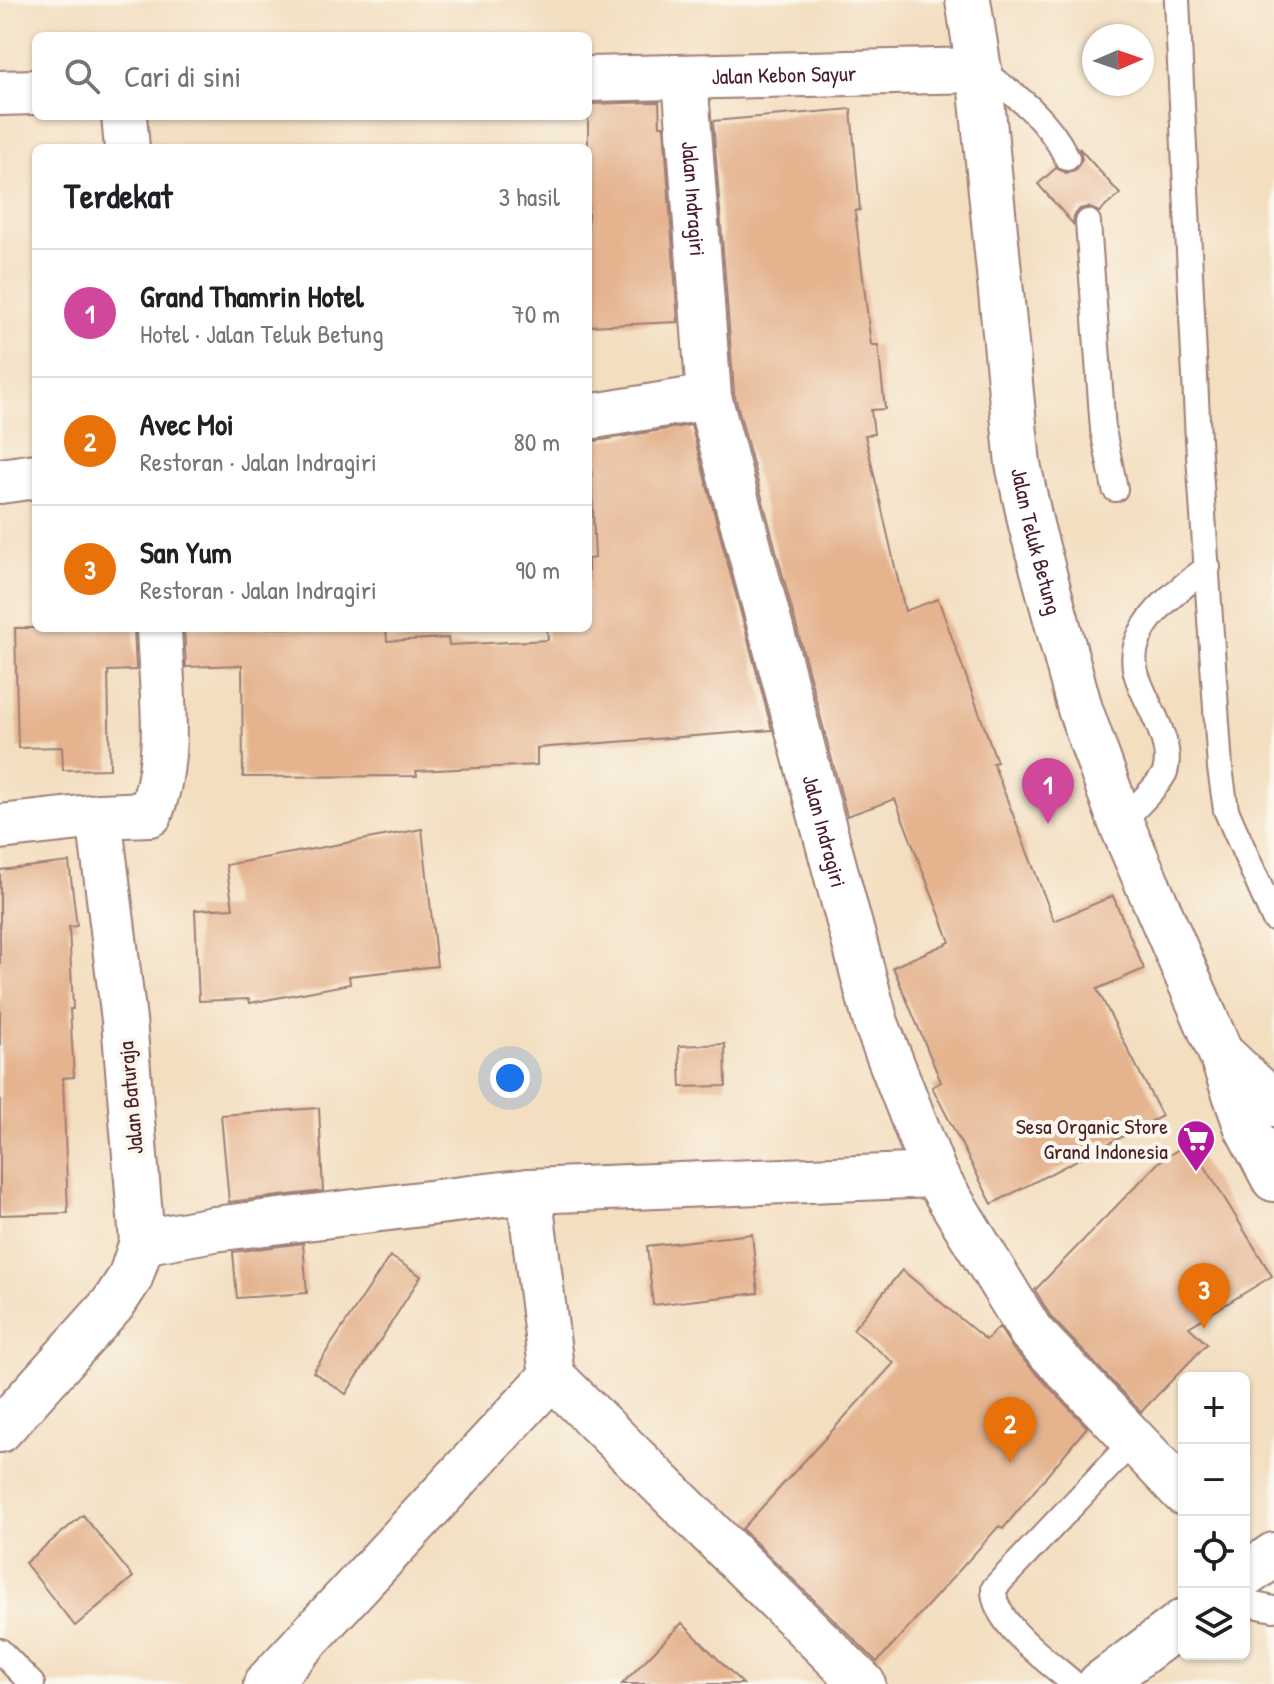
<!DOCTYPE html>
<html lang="id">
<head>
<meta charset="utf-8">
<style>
  :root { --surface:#fff; --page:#f6f6f6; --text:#202124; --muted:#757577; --line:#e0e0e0; --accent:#db2777 }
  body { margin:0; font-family:"Patrick Hand",sans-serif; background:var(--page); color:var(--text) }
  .controls { position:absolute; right:24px; bottom:24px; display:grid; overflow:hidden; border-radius:12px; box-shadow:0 2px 6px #0004 }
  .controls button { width:72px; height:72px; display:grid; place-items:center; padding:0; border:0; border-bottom:2px solid var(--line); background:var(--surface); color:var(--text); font:40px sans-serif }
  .compass { position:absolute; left:1082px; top:24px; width:72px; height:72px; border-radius:50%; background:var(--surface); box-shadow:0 2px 6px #0004; rotate:88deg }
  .you { position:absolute; left:510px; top:1078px; width:28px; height:28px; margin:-20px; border:6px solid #fff; border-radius:50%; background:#1a73e8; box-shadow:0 0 0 12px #1a73e833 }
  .badge { display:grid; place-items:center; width:52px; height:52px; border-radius:50%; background:var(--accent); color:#fff; font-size:26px; font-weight:700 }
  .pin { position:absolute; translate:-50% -66px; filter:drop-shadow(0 2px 4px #0008) }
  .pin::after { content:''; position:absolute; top:42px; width:28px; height:24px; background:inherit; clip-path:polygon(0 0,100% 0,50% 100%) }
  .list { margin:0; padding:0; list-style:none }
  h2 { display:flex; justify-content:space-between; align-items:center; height:104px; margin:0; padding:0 32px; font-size:34px }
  h2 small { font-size:26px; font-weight:400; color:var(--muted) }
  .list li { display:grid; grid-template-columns:52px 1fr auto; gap:24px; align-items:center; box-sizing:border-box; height:128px; padding:0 32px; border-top:2px solid var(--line) }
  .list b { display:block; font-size:30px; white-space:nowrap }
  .list p { margin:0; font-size:26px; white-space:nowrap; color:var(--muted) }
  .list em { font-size:26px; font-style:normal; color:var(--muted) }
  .icon { flex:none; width:44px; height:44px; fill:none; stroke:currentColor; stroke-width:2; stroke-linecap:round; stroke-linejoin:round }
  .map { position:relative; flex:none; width:1274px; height:1684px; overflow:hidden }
  .search { position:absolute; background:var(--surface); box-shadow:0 2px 6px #0004; left:32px; top:32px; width:560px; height:88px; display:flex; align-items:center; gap:20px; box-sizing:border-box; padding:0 28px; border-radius:12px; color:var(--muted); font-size:30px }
  .panel { position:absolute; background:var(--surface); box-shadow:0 2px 6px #0004; left:32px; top:144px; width:560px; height:488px; border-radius:12px }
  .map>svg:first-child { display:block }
</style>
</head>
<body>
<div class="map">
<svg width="1274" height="1684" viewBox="0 0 1274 1684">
  <rect width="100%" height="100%" fill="#fbf7ec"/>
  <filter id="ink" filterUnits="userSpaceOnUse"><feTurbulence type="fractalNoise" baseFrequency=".0125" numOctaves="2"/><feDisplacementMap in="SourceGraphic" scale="16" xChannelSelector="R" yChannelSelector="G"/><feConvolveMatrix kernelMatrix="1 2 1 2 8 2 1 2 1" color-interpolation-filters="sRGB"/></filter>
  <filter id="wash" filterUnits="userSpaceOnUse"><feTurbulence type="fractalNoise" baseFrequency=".006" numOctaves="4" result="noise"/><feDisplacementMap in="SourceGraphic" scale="32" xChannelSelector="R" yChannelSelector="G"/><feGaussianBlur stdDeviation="1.8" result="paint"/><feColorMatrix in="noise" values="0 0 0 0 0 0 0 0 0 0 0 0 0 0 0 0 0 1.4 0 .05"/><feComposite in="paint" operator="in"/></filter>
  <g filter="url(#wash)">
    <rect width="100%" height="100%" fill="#f3dec0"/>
    <g id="blocks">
      <g fill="#e5b48f">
        <polygon points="659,102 660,126 664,126 678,322 588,326 588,104"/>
        <polygon points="851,109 860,210 855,211 871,345 878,345 885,409 871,410 874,434 865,435 905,611 938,599 997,762 993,763 1054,921 1113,896 1144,969 1097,989 1162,1116 992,1204 932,1087 941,1082 893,967 950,942 895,799 847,816 734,393 713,121"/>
        <polygon points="1079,148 1120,194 1099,212 1088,207 1080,209 1074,216 1073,224 1038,184 1056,168 1066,173 1075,171 1082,159"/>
        <polygon points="691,425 772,730 537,748 537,765 416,771 417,776 243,777 242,665 186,667 184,628 386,628 387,641 448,638 449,645 548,640 547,628 588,628 588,559 595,558 590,442"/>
        <polygon points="15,628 134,628 136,670 108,671 110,769 63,770 62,747 18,748"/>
        <polygon points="422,829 437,966 349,976 350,984 250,1003 249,999 199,1001 195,910 233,908 226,865"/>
        <polygon points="69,862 77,926 69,927 73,1009 70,1009 74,1077 63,1078 68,1213 0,1215 0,870"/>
        <polygon points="725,1044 726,1086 681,1087 679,1046"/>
        <polygon points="319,1108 323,1191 229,1202 221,1115"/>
        <polygon points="1190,1142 1272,1276 1189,1327 1207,1344 1141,1412 1051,1317 1035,1290 1160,1161"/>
        <polygon points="752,1234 758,1293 653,1305 647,1246"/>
        <polygon points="303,1243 307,1293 237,1298 233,1252"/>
        <polygon points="390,1256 421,1276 346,1394 313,1372"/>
        <polygon points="902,1270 986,1340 999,1327 1013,1349 1087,1427 1003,1529 999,1526 877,1662 742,1529 894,1363 853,1329"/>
        <polygon points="83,1515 133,1577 75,1626 25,1563"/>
        <polygon points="682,1623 743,1684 622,1684"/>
      </g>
    </g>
  </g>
  <g filter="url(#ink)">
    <use href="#blocks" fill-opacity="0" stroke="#9e7e76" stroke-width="2"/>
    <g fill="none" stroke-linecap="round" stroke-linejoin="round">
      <g stroke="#9e7e76" stroke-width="28">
        <g id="lane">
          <polyline points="1177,0 1198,440 1220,768 1226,810 1274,919"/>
          <path d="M979,70c37,24 69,48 88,88"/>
          <polyline points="1088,222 1103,430 1115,489"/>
          <path d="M1121,823c10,-11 40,-40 44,-51 5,-16 -1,-33 -7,-48 -7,-17 -17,-34 -22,-51 -12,-46 41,-82 72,-106"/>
          <polyline points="1244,1603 1274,1609"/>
          <polyline points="0,1651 32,1684"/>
          <path d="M1074,1684c-25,-23 -82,-60 -80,-96l140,-148"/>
        </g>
      </g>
      <g stroke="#9e7e76" stroke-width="48">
        <g id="street">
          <path id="s1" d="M968,0l11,70 39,394 13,61 49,184 41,114 100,231 26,74 27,51"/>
          <path id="s2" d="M685,77l24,320 167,626 59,152 96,157 153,161"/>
          <path id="s3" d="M588,79l391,-9"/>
          <polyline points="0,93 36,92"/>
          <polyline points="124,116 127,148"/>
          <polyline points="588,417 709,397"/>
          <polyline points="0,481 36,476"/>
          <path d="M0,827l99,-11 51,-2c23,-58 11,-124 9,-186"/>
          <polyline points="1226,1058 1274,1104"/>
          <polyline points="529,1191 552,1376 863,1684"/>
          <polyline points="142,1242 214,1229 529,1191 935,1175"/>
          <polyline points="0,1430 113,1304 130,1278 142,1242 124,1020 99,816"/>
          <polyline points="266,1684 552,1376"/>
        </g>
      </g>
      <g stroke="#9e7e76" stroke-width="48">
        <g id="secondary">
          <polyline points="1244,1576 1274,1555"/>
          <polyline points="1100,1684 1184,1621"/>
        </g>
      </g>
      <use href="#lane" stroke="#fff" stroke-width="24"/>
      <use href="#street" stroke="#fff" stroke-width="44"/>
      <use href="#secondary" stroke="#fff" stroke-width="44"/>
    </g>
  </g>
  <defs>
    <g id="supermarket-pin" transform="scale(2)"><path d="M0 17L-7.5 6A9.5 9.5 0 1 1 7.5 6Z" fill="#b5179e" stroke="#fbf7ec"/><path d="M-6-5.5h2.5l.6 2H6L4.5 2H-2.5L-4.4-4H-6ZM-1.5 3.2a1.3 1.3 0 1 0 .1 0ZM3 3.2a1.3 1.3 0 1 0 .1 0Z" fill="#fff"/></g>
  </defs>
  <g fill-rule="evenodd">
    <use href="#supermarket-pin" x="1196" y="1139"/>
  </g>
  <g text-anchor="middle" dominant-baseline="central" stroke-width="8" stroke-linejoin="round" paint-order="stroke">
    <g font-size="22" fill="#4a1f2b" stroke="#fbf7ec">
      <text stroke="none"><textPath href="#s3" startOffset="196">Jalan Kebon Sayur</textPath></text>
      <text stroke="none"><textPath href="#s2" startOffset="122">Jalan Indragiri</textPath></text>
      <text stroke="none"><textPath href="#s1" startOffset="546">Jalan Teluk Betung</textPath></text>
      <text stroke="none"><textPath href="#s2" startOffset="770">Jalan Indragiri</textPath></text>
      <text transform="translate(130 1098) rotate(-95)">Jalan Baturaja</text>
    </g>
    <g font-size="22" fill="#4a1f2b" stroke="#fbf7ec" text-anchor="end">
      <text x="1168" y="1126">Sesa Organic Store<tspan x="1168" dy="25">Grand Indonesia</tspan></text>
    </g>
  </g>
</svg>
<div class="controls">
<button>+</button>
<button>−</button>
<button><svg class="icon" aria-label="locate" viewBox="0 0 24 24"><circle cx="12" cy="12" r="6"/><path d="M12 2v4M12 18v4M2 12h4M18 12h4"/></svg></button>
<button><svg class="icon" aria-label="layers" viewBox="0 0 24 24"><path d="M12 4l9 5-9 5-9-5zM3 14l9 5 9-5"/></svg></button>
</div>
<svg class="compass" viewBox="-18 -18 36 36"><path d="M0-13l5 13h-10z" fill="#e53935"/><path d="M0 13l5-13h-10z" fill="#757577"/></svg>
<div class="you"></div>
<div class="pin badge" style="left:1048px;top:824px;background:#d1479c">1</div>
<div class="pin badge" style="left:1010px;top:1463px;background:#e8710a">2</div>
<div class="pin badge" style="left:1204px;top:1329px;background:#e8710a">3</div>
<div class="search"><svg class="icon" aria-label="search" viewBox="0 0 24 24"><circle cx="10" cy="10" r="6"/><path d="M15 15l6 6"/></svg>Cari di sini</div>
<section class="panel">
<h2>Terdekat<small>3 hasil</small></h2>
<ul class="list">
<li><span class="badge" style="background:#d1479c">1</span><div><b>Grand Thamrin Hotel</b><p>Hotel · Jalan Teluk Betung</p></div><em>70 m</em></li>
<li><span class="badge" style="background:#e8710a">2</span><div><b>Avec Moi</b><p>Restoran · Jalan Indragiri</p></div><em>80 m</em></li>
<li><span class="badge" style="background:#e8710a">3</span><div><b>San Yum</b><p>Restoran · Jalan Indragiri</p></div><em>90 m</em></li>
</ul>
</section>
</div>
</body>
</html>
